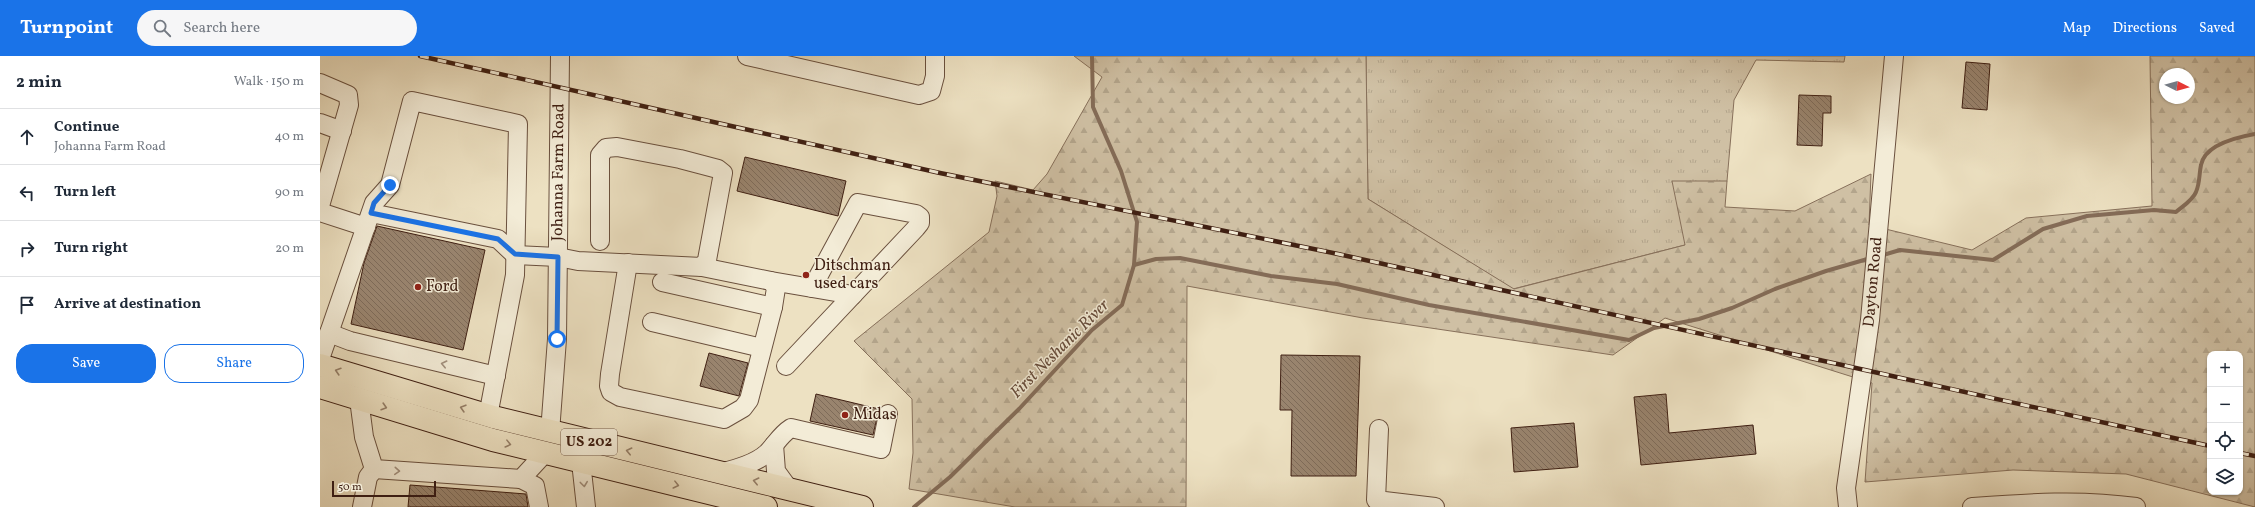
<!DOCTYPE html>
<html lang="en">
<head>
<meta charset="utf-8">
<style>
  :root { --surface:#fff; --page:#f6f6f7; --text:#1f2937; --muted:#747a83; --line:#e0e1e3; --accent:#1a73e8 }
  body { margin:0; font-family:Vollkorn,serif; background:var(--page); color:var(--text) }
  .controls { position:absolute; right:12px; bottom:12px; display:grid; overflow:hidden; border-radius:8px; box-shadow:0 1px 3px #0004 }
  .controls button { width:36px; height:36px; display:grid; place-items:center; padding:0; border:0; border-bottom:1px solid var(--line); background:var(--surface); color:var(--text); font:20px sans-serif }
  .compass { position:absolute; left:1839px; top:12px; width:36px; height:36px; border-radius:50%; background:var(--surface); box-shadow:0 1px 3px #0004; rotate:96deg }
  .scale { position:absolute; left:12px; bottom:10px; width:104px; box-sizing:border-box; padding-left:4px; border:2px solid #3f1f12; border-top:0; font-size:11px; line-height:14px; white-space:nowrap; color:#3f1f12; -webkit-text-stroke:3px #f3ecd7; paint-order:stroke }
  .stop { position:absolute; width:12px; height:12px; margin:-9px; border:3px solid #1a73e8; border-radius:50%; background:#fff }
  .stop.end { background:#1a73e8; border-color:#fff; box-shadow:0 1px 4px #0008 }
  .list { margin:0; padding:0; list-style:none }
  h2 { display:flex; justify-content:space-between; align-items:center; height:52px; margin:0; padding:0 16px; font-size:17px }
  h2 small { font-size:13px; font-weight:400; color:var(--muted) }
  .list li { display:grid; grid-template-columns:26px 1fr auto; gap:12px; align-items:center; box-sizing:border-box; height:56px; padding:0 16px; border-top:1px solid var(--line) }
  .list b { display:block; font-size:15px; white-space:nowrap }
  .list p { margin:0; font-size:13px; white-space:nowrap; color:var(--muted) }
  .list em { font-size:13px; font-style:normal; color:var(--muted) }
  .actions { display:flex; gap:8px; padding:12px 16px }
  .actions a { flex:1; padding:9px 0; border:1px solid var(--accent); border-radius:16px; text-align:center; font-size:14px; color:var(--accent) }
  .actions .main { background:var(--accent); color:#fff }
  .icon { flex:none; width:22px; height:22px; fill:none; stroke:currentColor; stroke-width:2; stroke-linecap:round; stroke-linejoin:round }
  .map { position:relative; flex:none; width:1935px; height:451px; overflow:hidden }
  header { display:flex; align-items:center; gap:24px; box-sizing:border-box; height:56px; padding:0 20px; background:var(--accent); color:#fff }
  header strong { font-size:19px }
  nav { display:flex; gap:22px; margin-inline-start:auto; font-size:14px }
  .search { width:280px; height:36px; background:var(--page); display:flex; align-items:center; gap:10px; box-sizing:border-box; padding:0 14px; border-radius:22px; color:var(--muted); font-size:15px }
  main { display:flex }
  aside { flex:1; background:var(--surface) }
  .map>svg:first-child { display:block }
</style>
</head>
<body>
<header>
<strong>Turnpoint</strong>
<div class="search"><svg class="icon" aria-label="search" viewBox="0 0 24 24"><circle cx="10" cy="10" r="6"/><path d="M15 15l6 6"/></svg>Search here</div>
<nav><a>Map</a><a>Directions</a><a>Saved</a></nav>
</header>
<main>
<aside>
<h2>2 min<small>Walk · 150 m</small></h2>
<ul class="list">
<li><svg class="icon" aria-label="ahead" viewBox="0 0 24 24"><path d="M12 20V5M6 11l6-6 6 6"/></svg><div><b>Continue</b><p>Johanna Farm Road</p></div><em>40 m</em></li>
<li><svg class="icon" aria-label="left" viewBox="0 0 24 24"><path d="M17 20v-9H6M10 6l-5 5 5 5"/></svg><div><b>Turn left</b></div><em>90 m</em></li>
<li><svg class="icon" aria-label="right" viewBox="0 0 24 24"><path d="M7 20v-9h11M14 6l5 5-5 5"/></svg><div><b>Turn right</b></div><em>20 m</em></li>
<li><svg class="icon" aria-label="arrive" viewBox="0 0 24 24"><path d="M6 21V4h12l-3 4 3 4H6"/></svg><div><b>Arrive at destination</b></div></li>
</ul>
<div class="actions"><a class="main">Save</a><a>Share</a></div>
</aside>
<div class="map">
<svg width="1935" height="451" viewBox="0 0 1935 451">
  <defs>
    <pattern id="grass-tufts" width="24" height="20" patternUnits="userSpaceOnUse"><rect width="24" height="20" fill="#cfc0a4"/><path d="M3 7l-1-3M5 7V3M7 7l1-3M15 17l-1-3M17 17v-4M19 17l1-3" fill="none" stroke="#b3a58c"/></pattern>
    <pattern id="forest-firs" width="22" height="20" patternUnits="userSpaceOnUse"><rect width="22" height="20" fill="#cfc0a4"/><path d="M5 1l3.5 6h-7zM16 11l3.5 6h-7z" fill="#b3a58c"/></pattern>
    <pattern id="building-back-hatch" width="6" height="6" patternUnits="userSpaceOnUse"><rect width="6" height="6" fill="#99846e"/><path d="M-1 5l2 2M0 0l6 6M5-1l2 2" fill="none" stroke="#7e6b59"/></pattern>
  </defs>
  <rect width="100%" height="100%" fill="#ede1c2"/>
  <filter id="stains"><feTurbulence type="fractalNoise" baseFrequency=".005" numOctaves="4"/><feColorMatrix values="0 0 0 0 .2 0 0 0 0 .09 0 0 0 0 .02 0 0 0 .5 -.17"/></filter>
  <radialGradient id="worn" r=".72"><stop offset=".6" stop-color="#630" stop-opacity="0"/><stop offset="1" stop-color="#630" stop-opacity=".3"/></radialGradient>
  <polygon fill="url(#grass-tufts)" stroke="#87705b" points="1046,0 1525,0 1524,6 1436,4 1414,44 1407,125 1365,189 1193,233 1048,143"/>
  <path fill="url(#forest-firs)" stroke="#87705b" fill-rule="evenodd" d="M754,0h292l2,143 146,90 171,-44 -13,-64h55l-2,26 70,4 76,-37 -2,51 103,25 54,-32 126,-12 -2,-150h105v451l-129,-33 -113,-4 -148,12 7,-99 -207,-65 -52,37 -250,-37 -176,-32 -1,221h-171l-106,-18 4,-36 -1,-54 -58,-58 135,-109 8,-36 -2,-15 38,9 14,-16 55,-97zM1845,18h24v24h-24zM1890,298h30v138h-30z"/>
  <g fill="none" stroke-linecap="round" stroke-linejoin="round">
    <g stroke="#846c58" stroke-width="4">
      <path d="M1560,200l20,-6 93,10 50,-31 44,-13 67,-6 22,2c7,-6 17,-12 20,-20 4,-9 3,-18 5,-27 4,-21 37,-28 54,-31"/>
      <polyline points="814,209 836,203 860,202 951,220 1017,228 1109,249 1309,284 1334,272 1379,263 1412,252 1455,233 1506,215 1551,202"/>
      <polyline points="594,451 630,421 699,353 772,274 802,249 814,209 817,166 801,115 773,51 772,0"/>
    </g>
  </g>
  <g fill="url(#building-back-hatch)" stroke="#3f1f12">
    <polygon points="1646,6 1670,8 1667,54 1642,52"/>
    <polygon points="1479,39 1511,40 1511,57 1503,57 1502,90 1477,89"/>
    <polygon points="425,101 526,125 518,160 417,135"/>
    <polygon points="57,170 165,194 143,294 31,268 44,207"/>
    <polygon points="389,297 428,307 419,340 380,330"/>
    <polygon points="961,299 1040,300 1036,420 971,420 972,354 960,354"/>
    <polygon points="496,338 559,353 553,379 490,365"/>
    <polygon points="1346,338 1349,377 1433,369 1436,398 1321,409 1314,341"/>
    <polygon points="1254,367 1258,411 1194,416 1191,372"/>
    <polygon points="90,429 206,438 208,451 88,451"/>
  </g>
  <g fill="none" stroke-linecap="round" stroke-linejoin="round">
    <g stroke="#6a503e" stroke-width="20">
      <g id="minor">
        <polyline points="427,0 599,39 611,35 615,20 615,0"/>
        <polyline points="0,27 28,39 29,49 0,150"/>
        <polyline points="0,67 22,75"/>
        <polyline points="0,156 46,171"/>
        <polyline points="51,157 178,183 195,199 238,201 258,205 382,211 387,204 403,117 398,113 360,103 297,91 286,92 280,99 280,185"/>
        <polyline points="308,207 290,318 289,330 291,336 300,341 404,363 423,352 429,344 453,251 456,232 451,225 382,211"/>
        <polyline points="451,225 492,232 538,147 596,158 600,161 600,167 596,172 466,310"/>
        <polyline points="342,226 453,251"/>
        <polyline points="492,232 533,239"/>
        <polyline points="332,266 442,292"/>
        <polyline points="9,277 30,285 176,320"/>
        <polyline points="0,303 54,147 70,129 92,45 198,68 195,219 168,360"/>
        <polyline points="39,343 44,381 54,413 201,423 225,397"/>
        <polyline points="1059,373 1056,444 1115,451"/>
        <path id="s1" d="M230,376l7,-93 3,-283"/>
        <polyline points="454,389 456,415 469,433"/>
        <polyline points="261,406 266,451"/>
        <path d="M400,417c15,-4 35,-9 47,-20 9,-9 13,-18 24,-25l90,21 7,-35"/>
        <polyline points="201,423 215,430 219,451"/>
        <polyline points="42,451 48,421 54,413"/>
        <path id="s2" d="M1528,451l-2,-19 24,-168 24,-264"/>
        <path d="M1652,451c55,-4 109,-8 164,0"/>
      </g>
    </g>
    <g stroke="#3f1f12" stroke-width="24">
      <g id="highway">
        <polyline points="0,309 173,361 542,451"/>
        <polyline points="0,331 173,384 446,451"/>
      </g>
    </g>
    <use href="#minor" stroke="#f3ecd7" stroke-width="18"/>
    <use href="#highway" stroke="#ede1c2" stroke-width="22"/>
    <g stroke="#3f1f12" stroke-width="4.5">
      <g id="rail">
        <polyline points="100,0 620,117 1018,198 1890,390"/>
        <polyline points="1920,397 1935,400"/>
      </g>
    </g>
    <use href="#rail" stroke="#f3ecd7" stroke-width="3" stroke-dasharray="9" stroke-linecap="butt"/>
  </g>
  <defs><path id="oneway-chevron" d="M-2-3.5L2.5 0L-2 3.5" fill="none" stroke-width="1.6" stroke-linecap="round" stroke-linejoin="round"/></defs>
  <g stroke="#a2907e">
    <use href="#oneway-chevron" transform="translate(124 308) rotate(-167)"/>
    <use href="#oneway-chevron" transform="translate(77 415) rotate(4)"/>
    <use href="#oneway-chevron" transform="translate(264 428) rotate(83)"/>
  </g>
  <g stroke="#96806a">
    <use href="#oneway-chevron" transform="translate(18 315) rotate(-163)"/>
    <use href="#oneway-chevron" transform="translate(64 351) rotate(17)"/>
    <use href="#oneway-chevron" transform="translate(143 352) rotate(-164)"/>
    <use href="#oneway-chevron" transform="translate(188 388) rotate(14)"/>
    <use href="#oneway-chevron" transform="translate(309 395) rotate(-167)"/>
    <use href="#oneway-chevron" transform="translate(436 425) rotate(-167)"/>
    <use href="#oneway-chevron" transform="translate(356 429) rotate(14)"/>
  </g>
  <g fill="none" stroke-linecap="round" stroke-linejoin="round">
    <polyline stroke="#1a73e8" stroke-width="5" points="70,129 54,147 51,157 178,183 195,198 238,201 237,283"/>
  </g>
  <g fill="#8f2418" stroke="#f3ecd7" stroke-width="1.5">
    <circle cx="486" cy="219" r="4"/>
    <circle cx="98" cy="231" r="4"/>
    <circle cx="525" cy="359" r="4"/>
  </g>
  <g text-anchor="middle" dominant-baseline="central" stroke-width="3" stroke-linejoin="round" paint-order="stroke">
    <rect fill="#f3ecd7" stroke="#755c4d" stroke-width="1" x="241" y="373" width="56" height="26" rx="3"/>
    <g font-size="15" font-weight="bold" fill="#3f1f12">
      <text x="269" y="386">US 202</text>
    </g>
    <g font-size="16" fill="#3f1f12" stroke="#f3ecd7">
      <text stroke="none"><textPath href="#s1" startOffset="260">Johanna Farm Road</textPath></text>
      <text stroke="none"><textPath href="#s2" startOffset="227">Dayton Road</textPath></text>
    </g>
    <g font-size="16" fill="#3f1f12" stroke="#f3ecd7" text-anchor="start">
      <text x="494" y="210">Ditschman<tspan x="494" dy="18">used cars</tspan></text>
      <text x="106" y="231">Ford</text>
      <text x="533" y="359">Midas</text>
    </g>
    <g font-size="17" font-style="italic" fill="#674c3b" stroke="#f3ecd7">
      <text transform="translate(740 293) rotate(-45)">First Neshanic River</text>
    </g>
  </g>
  <rect width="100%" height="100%" filter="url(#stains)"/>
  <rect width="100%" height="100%" fill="url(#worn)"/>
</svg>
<div class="controls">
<button>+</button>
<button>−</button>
<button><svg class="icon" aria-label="locate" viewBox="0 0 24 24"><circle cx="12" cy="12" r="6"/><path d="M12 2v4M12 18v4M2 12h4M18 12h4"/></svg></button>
<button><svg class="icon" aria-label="layers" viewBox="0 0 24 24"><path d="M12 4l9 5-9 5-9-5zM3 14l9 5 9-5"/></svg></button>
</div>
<svg class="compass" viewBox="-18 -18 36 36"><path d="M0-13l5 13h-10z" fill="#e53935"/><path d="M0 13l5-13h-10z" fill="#747a83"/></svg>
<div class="scale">50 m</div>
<div class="stop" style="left:237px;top:283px"></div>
<div class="stop end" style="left:70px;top:129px"></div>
</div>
</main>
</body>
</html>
